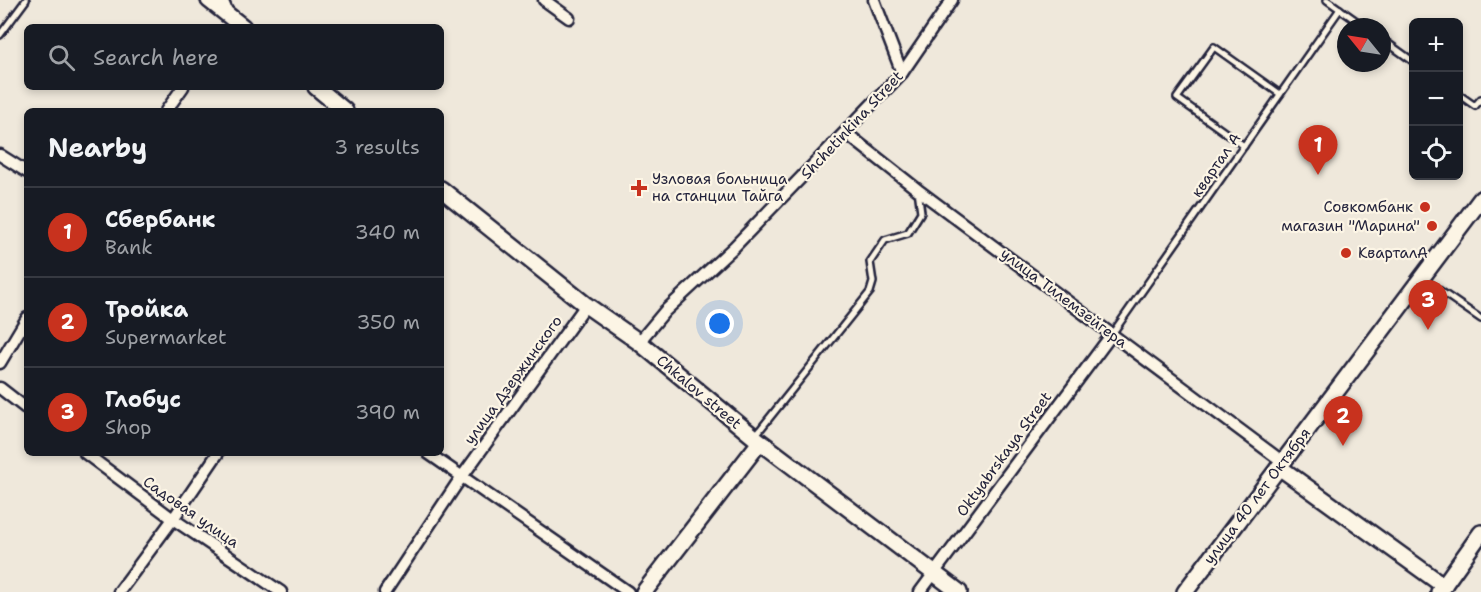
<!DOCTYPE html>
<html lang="en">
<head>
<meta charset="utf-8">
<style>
  :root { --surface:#171b24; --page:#242831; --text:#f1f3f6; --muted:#9ea1a6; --line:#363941; --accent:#c8321e }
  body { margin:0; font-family:"Shantell Sans",sans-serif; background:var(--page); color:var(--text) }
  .controls { position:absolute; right:18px; top:18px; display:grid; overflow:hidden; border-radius:9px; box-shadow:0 3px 9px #0003 }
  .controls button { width:54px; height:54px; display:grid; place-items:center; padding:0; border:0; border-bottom:2px solid var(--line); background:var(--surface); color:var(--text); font:30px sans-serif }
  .compass { position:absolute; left:1337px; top:18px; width:54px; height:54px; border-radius:50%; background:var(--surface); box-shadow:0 3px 9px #0003; rotate:300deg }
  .you { position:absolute; left:720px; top:324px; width:21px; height:21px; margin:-15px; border:4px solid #fff; border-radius:50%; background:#1a73e8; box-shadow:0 0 0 9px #1a73e833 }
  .badge { display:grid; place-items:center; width:39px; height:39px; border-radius:50%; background:var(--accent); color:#fff; font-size:20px; font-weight:700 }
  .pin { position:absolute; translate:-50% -50px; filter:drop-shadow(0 2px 3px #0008) }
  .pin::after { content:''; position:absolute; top:32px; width:21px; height:18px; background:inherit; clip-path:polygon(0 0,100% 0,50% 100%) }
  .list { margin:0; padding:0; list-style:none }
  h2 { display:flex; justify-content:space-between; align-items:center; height:78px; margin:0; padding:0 24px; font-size:26px }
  h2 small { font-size:20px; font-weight:400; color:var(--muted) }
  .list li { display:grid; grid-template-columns:39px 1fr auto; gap:18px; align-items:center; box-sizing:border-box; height:90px; padding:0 24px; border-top:2px solid var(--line) }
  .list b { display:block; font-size:22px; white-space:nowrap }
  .list p { margin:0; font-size:20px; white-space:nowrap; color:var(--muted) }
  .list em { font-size:20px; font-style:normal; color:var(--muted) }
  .icon { flex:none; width:33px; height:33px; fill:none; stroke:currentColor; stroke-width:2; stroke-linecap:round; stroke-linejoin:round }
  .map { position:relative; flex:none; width:1481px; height:592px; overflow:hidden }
  .search { position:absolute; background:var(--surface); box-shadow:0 3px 9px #0003; left:24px; top:24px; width:420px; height:66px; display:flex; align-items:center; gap:15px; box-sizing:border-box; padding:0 21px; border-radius:9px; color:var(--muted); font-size:22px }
  .panel { position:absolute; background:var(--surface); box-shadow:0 3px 9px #0003; left:24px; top:108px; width:420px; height:348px; border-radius:9px }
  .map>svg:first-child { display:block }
</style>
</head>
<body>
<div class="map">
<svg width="1481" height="592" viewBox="0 0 1481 592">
  <rect width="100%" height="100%" fill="#efe8db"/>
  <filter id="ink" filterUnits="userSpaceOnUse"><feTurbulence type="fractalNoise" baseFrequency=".0167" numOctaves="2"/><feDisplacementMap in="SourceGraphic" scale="12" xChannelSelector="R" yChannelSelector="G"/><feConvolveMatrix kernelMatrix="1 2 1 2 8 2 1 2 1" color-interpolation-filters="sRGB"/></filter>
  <g filter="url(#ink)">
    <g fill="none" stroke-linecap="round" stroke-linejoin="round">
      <g stroke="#22223b" stroke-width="10">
        <g id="lane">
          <polyline points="225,0 230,12"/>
          <polyline points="1327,0 1365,27"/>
          <polyline points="0,35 26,0"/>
          <polyline points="1382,39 1414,62"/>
          <polyline points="1458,94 1475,106 1481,99"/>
          <polyline points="1244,146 1177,98 1214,47 1280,94"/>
          <polyline points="1423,279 1481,319"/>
          <polyline points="1112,334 1340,9"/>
          <polyline points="755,436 870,292 873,282 870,262 885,240 908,233 921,212 918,190"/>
        </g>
      </g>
      <g stroke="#22223b" stroke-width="15">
        <g id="street">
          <polyline points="544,0 569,18"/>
          <polyline points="874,0 902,73"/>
          <polyline points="166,111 183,87"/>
          <polyline points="846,133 918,190 1283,462"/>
          <polyline points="0,155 27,172"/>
          <polyline points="639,342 665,311 734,247 902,73 952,0"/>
          <polyline points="0,363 27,318"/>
          <polyline points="0,388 27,409"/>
          <polyline points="85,453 173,519 281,592"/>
          <polyline points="428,453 628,592"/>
          <polyline points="119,592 173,519 218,453"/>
          <polyline points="385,592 456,485 586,305"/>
          <polyline points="920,592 1112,334"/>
        </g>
      </g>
      <g stroke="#22223b" stroke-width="20">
        <g id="secondary">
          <polyline points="209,0 243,27"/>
          <polyline points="316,87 345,111"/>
          <polyline points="441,189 586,305 639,342 754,437 959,592"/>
          <polyline points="1279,467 1444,586"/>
          <polyline points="644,592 760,442"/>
          <polyline points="1185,592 1481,199"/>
          <polyline points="1439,592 1481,533"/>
        </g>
      </g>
      <use href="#lane" stroke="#fcf5e5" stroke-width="5"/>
      <use href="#street" stroke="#fcf5e5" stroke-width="10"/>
      <use href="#secondary" stroke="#fcf5e5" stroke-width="15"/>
    </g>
  </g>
  <g fill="#c8321e" stroke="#fcf5e5" stroke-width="2">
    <path d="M636 179h6v6h6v6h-6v6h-6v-6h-6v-6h6z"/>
    <circle cx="1425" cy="207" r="6"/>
    <circle cx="1432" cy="226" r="6"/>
    <circle cx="1346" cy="253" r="6"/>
  </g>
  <g text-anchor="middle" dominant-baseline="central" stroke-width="4.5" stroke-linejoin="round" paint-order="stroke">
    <g font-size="15" fill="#22223b" stroke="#fcf5e5">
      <text transform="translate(852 125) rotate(-47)">Shchetinkina Street</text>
      <text transform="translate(1216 165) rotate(-55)">квартал А</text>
      <text transform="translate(1064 298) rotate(37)">улица Тилемзейгера</text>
      <text transform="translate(513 380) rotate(-54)">улица Дзержинского</text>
      <text transform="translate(699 392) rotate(40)">Chkalov street</text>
      <text transform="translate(1004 454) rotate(-54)">Oktyabrskaya Street</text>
      <text transform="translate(1257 496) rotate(-53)">улица 40 лет Октября</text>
      <text transform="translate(191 512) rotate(35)">Садовая улица</text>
    </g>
    <g font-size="15" fill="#22223b" stroke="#fcf5e5" text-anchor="start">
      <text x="652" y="179">Узловая больница<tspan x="652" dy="17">на станции Тайга</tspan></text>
      <text x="1413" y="207" text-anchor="end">Совкомбанк</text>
      <text x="1420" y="226" text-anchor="end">магазин "Марина"</text>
      <text x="1358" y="253">КварталА</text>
    </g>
  </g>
</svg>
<div class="controls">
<button>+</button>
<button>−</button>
<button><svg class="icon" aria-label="locate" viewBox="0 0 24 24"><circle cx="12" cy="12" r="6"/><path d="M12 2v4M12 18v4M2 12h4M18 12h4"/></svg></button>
</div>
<svg class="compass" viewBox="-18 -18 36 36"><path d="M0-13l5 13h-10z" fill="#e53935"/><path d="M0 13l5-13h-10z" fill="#9ea1a6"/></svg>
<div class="you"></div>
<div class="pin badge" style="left:1318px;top:175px">1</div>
<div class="pin badge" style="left:1343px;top:446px">2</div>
<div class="pin badge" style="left:1428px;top:330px">3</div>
<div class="search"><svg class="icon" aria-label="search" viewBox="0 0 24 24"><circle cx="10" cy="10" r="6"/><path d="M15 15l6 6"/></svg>Search here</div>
<section class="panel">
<h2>Nearby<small>3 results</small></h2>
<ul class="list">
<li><span class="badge">1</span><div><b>Сбербанк</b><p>Bank</p></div><em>340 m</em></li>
<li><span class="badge">2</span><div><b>Тройка</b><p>Supermarket</p></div><em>350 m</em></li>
<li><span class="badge">3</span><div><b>Глобус</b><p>Shop</p></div><em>390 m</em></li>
</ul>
</section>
</div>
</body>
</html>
